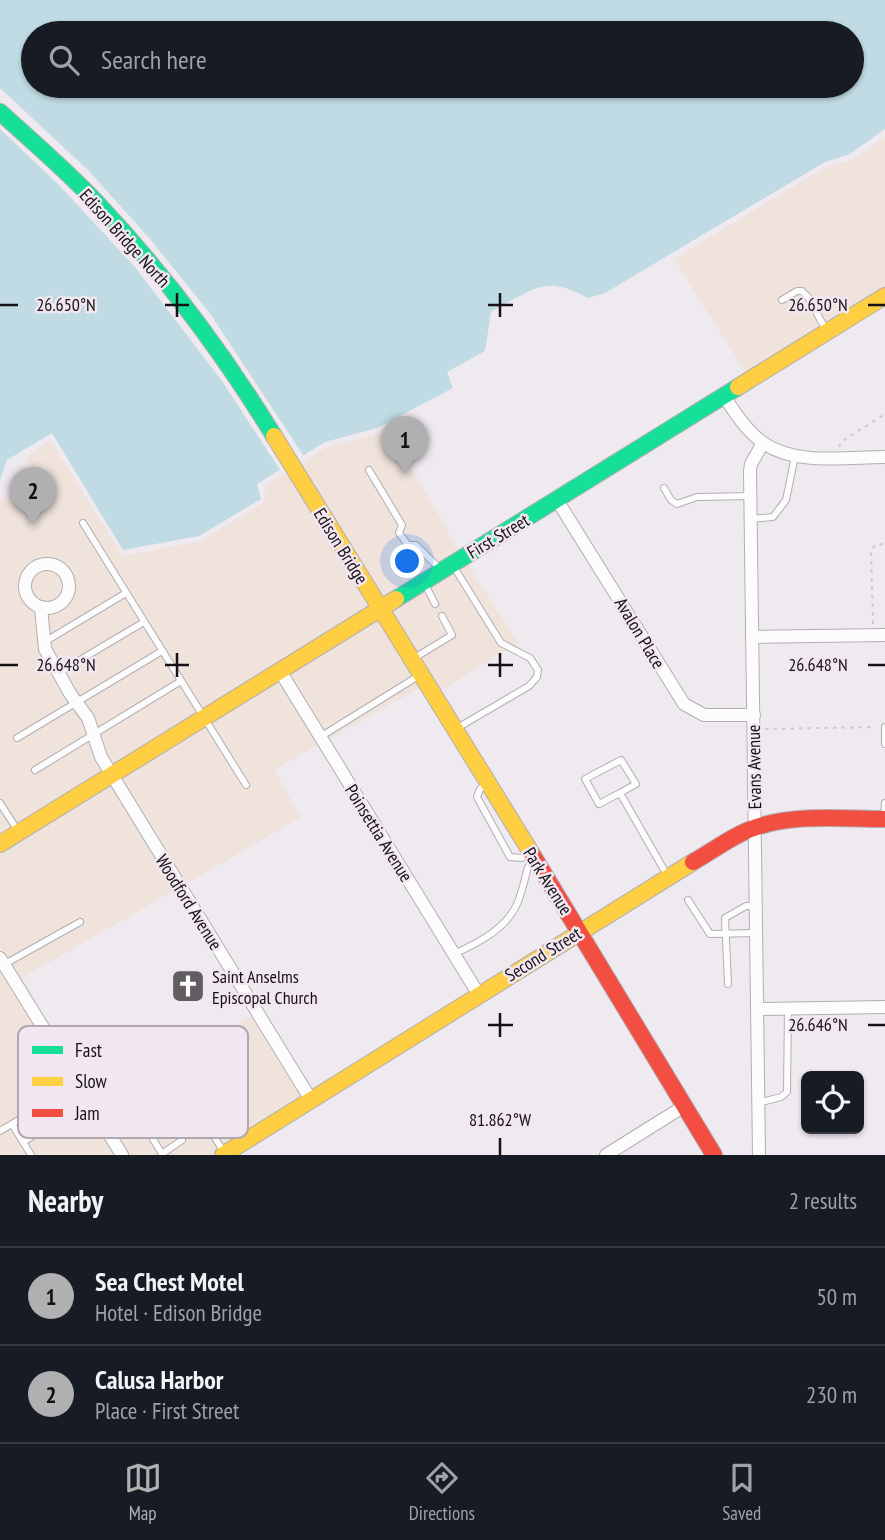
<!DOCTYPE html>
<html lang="en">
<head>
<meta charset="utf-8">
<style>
  :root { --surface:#171b24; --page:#242831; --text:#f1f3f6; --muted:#9ea1a6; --line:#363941; --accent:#b0b0b3 }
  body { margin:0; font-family:"PT Sans Narrow",sans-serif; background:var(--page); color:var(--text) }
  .controls { position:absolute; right:21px; bottom:21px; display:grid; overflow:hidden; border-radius:10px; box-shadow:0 2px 5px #0004 }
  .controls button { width:63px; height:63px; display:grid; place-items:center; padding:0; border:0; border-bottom:2px solid var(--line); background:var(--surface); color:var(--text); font:35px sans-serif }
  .you { position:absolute; left:408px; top:562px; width:24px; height:24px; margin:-18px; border:5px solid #fff; border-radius:50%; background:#1a73e8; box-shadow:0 0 0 10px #1a73e833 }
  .badge { display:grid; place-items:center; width:46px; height:46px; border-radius:50%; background:var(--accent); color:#111; font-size:23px; font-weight:700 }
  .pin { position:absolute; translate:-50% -58px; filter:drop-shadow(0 2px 4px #0008) }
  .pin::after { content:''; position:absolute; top:37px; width:24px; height:21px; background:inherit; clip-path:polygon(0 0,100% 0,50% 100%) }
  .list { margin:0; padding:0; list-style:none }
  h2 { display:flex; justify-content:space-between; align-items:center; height:91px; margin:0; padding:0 28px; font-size:30px }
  h2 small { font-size:23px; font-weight:400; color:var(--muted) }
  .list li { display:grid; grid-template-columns:46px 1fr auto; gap:21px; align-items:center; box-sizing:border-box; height:98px; padding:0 28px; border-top:2px solid var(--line) }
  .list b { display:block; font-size:26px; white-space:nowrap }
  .list p { margin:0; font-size:23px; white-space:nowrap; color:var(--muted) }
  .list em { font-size:23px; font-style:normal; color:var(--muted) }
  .icon { flex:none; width:38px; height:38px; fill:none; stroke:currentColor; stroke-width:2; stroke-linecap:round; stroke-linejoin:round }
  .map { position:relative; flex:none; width:885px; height:1155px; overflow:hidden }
  .search { position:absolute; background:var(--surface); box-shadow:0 2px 5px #0004; left:21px; right:21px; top:21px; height:77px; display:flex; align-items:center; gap:18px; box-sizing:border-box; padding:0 24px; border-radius:38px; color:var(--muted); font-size:26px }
  .sheet { height:287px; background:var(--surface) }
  nav { display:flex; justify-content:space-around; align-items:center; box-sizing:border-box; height:98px; border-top:2px solid var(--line); background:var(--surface); font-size:19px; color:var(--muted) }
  nav a { display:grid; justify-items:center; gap:4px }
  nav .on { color:var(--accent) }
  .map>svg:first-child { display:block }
</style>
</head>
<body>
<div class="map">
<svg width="885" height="1155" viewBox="0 0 885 1155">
  <rect width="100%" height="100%" fill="#efeaef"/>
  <g fill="#efe3dc">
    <polygon points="885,137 885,289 747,375 674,259 826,167 853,159"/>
    <polygon points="388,428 460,552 381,600 298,465 327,447 379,433"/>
    <polygon points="50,440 123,556 201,541 263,503 266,485 288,471 371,606 0,837 0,500 36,486 27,457"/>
    <polygon points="466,562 518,643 440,691 388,611"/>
    <polygon points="378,617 421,687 329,739 288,673"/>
    <polygon points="278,680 318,745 274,770 301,817 186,884 120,778"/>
    <polygon points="110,784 175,890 22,978 56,1038 0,947 0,851"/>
    <polygon points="0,969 115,1155 0,1155"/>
    <polygon points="252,1016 303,1098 211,1155 129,1155 97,1104"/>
  </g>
  <path fill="#c0dbe3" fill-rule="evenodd" d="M0,0h885v129l-35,25 -25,8 -220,131 -17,5c-43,-23 -52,-10 -92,11l-5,3 -6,39 -38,21 6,16 -76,40 -52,14 -68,42 4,15 -62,37 -76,14 -71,-117 -45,27 -7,20zM33,33h819v53h-819z"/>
  <polygon fill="#efeaef" points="0,88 88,170 150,239 209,312 305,458 282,473 222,381 134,266 58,184 0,129"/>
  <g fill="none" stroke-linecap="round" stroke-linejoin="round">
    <g stroke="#b2aeb2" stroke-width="8">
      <g id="lane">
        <polyline points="782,300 797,291 802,291 808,297 826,330"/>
        <polyline points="369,470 402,525 399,533 408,545 416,545 440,569"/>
        <polyline points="664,488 671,500 677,504 697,497 750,496"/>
        <polyline points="750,519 773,517 786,500 795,456"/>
        <polyline points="83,523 246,785"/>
        <polyline points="454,567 501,643 530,658 538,670 537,677 529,686 459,727"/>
        <polyline points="425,584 435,604"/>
        <polyline points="46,641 126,593"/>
        <polyline points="416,657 452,635 442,616"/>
        <polyline points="58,673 144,622"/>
        <polyline points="885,727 885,744"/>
        <polyline points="320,737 420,675"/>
        <polyline points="17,738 162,651"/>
        <polyline points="35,770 181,681"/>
        <polyline points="486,785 480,789 477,797 510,857 522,858 527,853"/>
        <polyline points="620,793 599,804 585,779 621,760 636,784 620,793 667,875"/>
        <polyline points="0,803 18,831"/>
        <polyline points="884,817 885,803"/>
        <polyline points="688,900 710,934 755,933"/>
        <path d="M454,954c24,-11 52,-25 63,-50 5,-11 8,-26 11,-37l4,-5"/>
        <polyline points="3,965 80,922"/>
        <polyline points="728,984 725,918 746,906 756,906"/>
        <polyline points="758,1103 781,1097 787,1092 788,1009"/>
        <polyline points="141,1119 162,1154 182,1140 161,1106"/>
        <polyline points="12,1124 78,1083"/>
        <polyline points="0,1131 12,1124 31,1155"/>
        <polyline points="112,1137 186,1093 224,1152"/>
        <polyline points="23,1142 69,1113 72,1104 65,1091"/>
      </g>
    </g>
    <g stroke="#b2aeb2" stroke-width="14">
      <g id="street">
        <path d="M724,396c11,17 22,34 38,46 33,24 85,15 123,15"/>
        <polyline points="557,500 684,704 704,715 754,715"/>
        <circle cx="47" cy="586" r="22"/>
        <polyline points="41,607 45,649 71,695 88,718 101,757 311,1100"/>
        <polyline points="752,637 885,635"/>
        <polyline points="280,671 479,995"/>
        <polyline points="0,958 122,1155"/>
        <polyline points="757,1009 885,1007"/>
        <polyline points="606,1155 686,1105"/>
        <polyline points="759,1155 750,471 751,464 763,443"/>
      </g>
    </g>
    <g stroke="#b2aeb2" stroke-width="18">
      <g id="fast">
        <path d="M0,112c33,30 67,59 97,91 67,71 126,150 177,233"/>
        <polyline points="396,599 738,387"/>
      </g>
    </g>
    <g stroke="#b2aeb2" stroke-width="18">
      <g id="slow">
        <polyline points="738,387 885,296"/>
        <polyline points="274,436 532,854"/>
        <polyline points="0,844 396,599"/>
        <polyline points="223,1155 693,862"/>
      </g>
    </g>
    <g stroke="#b2aeb2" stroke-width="18">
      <g id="jam">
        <polyline points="532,854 714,1155"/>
        <path d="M693,862c16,-9 31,-20 47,-28 42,-22 99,-15 145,-15"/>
      </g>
    </g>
    <g stroke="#cccacb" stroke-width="2" stroke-dasharray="3.5 5" stroke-linecap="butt">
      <polyline points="839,447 841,442 885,414"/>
      <polyline points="873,624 871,550 875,545 885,544"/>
      <polyline points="765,729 875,727"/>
    </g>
    <use href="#lane" stroke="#fdfcfd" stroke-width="6"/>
    <use href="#street" stroke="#fdfcfd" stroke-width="12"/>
    <use href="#fast" stroke="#16e098" stroke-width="16"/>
    <use href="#slow" stroke="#ffcf43" stroke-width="16"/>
    <use href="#jam" stroke="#f24e42" stroke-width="16"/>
  </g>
  <path fill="none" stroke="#151115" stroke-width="2.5" d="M177,293v24M500,293v24M0,305h18M165,305h24M488,305h25M868,305h17M177,653v24M500,653v24M0,665h18M165,665h24M488,665h25M868,665h17M500,1013v24M488,1025h25M868,1025h17M500,1138v17"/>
  <defs>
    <g id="church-square" transform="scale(1.75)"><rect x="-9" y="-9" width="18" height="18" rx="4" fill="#615d61" stroke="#f2e7f1"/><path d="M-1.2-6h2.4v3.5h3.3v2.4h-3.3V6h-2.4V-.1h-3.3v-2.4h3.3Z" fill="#fff"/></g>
  </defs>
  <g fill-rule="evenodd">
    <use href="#church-square" x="188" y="986"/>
  </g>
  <g text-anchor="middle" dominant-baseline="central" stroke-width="5" stroke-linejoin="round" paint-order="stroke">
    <g font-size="18" fill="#151115" stroke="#f2e7f1">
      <text transform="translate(125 238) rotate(48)">Edison Bridge North</text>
      <text transform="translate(498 536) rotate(-31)">First Street</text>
      <text transform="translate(341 546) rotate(58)">Edison Bridge</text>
      <text transform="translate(640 633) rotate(59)">Avalon Place</text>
      <text transform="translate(754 767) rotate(-91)">Evans Avenue</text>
      <text transform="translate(379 833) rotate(58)">Poinsettia Avenue</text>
      <text transform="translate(548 881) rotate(58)">Park Avenue</text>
      <text transform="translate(189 902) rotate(58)">Woodford Avenue</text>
      <text transform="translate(543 954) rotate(-32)">Second Street</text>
    </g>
    <g font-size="18" fill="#151115" stroke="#f2e7f1" text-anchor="start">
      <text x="212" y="976">Saint Anselms<tspan x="212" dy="21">Episcopal Church</tspan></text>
    </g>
  </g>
  <rect x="18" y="1026" width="230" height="112" rx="10" fill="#f2e7f1" stroke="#b0a7af" stroke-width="2"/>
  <rect x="32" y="1046" width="31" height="8" fill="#16e098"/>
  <rect x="32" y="1077" width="31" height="9" fill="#ffcf43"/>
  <rect x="32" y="1109" width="31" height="8" fill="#f24e42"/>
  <g font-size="19" fill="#151115">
    <text x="75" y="1057">Fast</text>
    <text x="75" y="1088">Slow</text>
    <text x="75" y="1120">Jam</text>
  </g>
  <g font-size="18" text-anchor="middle" fill="#151115" stroke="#f2e7f1" stroke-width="5" stroke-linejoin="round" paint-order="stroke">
    <text x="66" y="311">26.650°N</text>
    <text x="818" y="311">26.650°N</text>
    <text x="66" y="671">26.648°N</text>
    <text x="818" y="671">26.648°N</text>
    <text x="818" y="1031">26.646°N</text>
    <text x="500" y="1126">81.862°W</text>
  </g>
</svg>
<div class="controls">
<button><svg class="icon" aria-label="locate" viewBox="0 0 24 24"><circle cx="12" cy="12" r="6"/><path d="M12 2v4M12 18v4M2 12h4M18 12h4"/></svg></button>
</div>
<div class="you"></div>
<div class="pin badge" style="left:405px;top:474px">1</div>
<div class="pin badge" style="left:33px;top:525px">2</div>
<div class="search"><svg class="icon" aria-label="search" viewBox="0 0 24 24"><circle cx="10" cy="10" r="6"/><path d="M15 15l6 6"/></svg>Search here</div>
</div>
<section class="sheet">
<h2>Nearby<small>2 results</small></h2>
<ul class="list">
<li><span class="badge">1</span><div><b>Sea Chest Motel</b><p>Hotel · Edison Bridge</p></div><em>50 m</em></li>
<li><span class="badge">2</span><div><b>Calusa Harbor</b><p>Place · First Street</p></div><em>230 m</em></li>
</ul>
</section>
<nav>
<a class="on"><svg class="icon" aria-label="map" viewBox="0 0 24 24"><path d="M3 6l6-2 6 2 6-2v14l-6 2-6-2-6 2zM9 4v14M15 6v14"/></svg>Map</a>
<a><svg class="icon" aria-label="directions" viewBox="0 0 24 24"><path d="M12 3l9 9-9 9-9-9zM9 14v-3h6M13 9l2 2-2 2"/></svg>Directions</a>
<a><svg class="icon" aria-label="saved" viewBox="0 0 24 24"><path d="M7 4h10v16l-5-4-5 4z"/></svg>Saved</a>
</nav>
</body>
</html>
